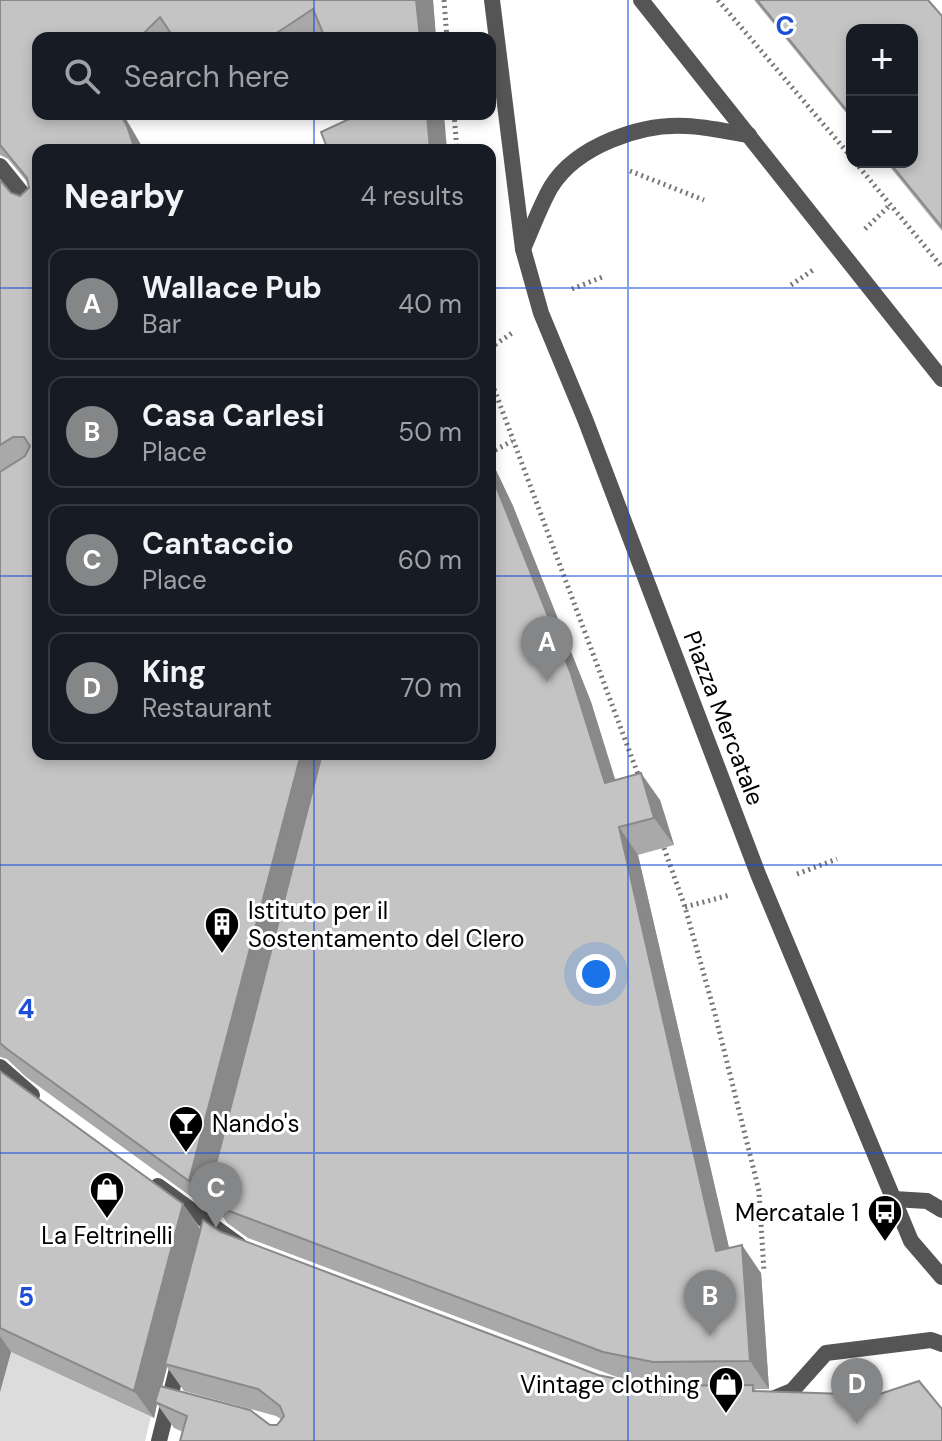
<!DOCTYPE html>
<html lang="en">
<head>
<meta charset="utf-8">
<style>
  :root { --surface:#171b24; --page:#20242c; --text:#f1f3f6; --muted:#9ea1a6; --line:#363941; --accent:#858687 }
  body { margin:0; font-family:"DM Sans",sans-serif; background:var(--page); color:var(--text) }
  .controls { position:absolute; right:24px; top:24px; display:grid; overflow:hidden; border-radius:16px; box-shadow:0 4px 12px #0003 }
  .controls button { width:72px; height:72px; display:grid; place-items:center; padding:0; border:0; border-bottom:2px solid var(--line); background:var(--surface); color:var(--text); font:40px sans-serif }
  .you { position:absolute; left:596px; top:974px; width:28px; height:28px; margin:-20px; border:6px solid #fff; border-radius:50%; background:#1a73e8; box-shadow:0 0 0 12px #1a73e833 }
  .badge { display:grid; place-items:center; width:52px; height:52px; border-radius:50%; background:var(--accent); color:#fff; font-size:26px; font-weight:700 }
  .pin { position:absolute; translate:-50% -66px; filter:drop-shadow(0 2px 4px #0008) }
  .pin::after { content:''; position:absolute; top:42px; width:28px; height:24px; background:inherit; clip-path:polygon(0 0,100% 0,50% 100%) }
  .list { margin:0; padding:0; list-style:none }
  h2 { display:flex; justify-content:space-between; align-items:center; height:104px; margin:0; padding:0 32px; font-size:34px }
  h2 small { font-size:26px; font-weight:400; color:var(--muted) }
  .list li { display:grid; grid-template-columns:52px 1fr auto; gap:24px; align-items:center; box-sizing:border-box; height:112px; margin:0 16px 16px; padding:0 16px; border:2px solid var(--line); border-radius:16px }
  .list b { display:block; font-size:30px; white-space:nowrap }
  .list p { margin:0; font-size:26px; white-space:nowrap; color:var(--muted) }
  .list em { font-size:26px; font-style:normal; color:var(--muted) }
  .icon { flex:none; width:44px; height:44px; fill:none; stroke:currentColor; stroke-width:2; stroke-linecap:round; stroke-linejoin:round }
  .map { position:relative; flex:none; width:942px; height:1441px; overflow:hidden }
  .search { position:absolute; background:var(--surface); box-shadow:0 4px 12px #0003; left:32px; top:32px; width:464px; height:88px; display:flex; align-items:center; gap:20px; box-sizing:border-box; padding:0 28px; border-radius:16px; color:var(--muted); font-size:30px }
  .panel { position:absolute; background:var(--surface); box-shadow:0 4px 12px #0003; left:32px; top:144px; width:464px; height:616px; border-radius:16px }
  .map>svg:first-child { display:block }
</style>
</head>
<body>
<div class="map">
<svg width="942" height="1441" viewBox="0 0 942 1441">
  <rect width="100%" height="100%" fill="#fff"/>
  <polygon fill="#dcdcdc" points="11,1352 151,1417 145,1441 0,1441 0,1392"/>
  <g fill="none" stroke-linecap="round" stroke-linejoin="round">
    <g stroke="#777" stroke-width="5" stroke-dasharray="2 4" stroke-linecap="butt">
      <polyline points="444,0 447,38"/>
      <polyline points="718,0 852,158"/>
      <polyline points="454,114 457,150"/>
      <polyline points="855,162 942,267"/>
      <polyline points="630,171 704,200"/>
      <polyline points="865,229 890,205"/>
      <polyline points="791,285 813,270"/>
      <polyline points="572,289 605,276"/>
      <polyline points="490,348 512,333"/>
      <polyline points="490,378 639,777"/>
      <polyline points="490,453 512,441"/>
      <polyline points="664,848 685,907 715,1014 759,1191 764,1271"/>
      <polyline points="797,874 837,859"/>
      <polyline points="685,907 730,895"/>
    </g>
    <g stroke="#555" stroke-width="16">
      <polyline points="0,166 38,213"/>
      <polyline points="0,1067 32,1095"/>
      <polyline points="158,1186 239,1245"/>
      <polyline points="770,1400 792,1391 826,1353 931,1340 942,1344"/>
      <polyline points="159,1441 180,1357"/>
    </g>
    <g stroke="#555" stroke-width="16">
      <path d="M523,249c9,-20 17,-43 28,-62 25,-41 90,-64 136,-61 21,1 42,6 62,9"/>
      <polyline points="894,1199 927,1201 942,1210"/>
    </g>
    <g stroke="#555" stroke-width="16">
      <polyline points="492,0 523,249 541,313 585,419 758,874 911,1241 942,1277"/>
      <polyline points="641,0 942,379"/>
    </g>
  </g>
  <g fill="#a9a9a9" fill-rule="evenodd">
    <path d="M0,0h433l3,38h-398l85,76 21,36h-106v604h283v10l173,-298 19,40 78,196 24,78 45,20 14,45 -36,10 91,393 32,25 8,116h-14l2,2 185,18 -759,23 -9,-4 -17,-24 -3,14 -143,-66 -11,40v-321l183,133 18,25 20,3 377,143 24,4 -374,-141 -21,-15 -16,-24 -3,10 -182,-132 -19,-18 -7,-2v-877l11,13 9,3 9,-8 -1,-5 -20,-24 -8,-4zM167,1367l17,24 92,25 5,3 -4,6h-7l-108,-39z"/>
    <polygon points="754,0 928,0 942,16 942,231 886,162 912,162 852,30 852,120"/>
  </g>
  <g fill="#898989">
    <polygon points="416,0 433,0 436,38 420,38"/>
    <polygon points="120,114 123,114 144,150 135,150"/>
    <polygon points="427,114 444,114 447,150 430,150"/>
    <polygon points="490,447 494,466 513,506 591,702 625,811 605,783 490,471"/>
    <polygon points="301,754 321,754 320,781 208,1195 211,1199 208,1209 189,1181"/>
    <polygon points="641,773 660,800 674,845 654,818"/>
    <polygon points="619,827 638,855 736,1278 716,1251"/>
    <polygon points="183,1204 202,1232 165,1364 167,1367 158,1403 155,1402 157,1404 154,1418 134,1391"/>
    <polygon points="742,1245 761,1273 769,1389 750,1361"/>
    <polygon points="0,1336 11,1352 0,1392"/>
  </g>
  <g fill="#c4c4c4" stroke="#898989" stroke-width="2">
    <polygon points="0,0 416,0 420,38 325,38 313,9 269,38 174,38 160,17 139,38 38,38 38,114 120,114 127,126 135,150 38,150 38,754 301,754 189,1181 7,1049 0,1043 0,472 25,456 30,446 24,437 13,437 0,445 0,180 11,193 20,196 29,188 27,178 0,145"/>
    <polygon points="757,0 928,0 942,16 942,227 889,162 912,162 912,30 852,30 852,117"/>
    <polygon points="357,114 427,114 430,150 328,150 321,132 358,115"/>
    <polygon points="490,471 571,674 605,783 641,773 654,818 619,827 716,1251 742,1245 750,1361 653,1362 603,1352 229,1211 208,1195 322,754 490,754"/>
    <polygon points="0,1071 183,1204 134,1391 0,1328"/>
    <polygon points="203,1220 221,1232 598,1375 652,1386 753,1385 753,1391 877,1395 919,1381 942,1409 942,1441 180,1441 187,1416 155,1402 160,1386 250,1410 270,1425 277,1425 284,1416 280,1406 258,1389 165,1364"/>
  </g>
  <path fill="none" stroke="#1d4ed8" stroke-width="2" stroke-opacity="0.55" d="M314,0v38M628,0v1441M314,114v36M0,288h38M490,288h452M0,576h38M490,576h452M314,754v687M0,865h942M0,1153h942"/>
  <defs>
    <g id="building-pin" transform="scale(1.8)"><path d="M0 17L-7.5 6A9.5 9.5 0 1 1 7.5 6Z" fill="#000" stroke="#fff"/><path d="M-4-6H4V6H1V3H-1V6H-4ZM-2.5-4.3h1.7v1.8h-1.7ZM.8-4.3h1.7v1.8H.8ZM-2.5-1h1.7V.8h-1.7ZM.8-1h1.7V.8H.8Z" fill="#fff"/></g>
    <g id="bar-pin" transform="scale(1.8)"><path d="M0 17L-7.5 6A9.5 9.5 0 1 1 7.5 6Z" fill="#000" stroke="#fff"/><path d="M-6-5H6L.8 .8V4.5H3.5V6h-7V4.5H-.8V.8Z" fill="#fff"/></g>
    <g id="shop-pin" transform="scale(1.8)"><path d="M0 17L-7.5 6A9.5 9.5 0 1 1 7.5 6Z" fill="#000" stroke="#fff"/><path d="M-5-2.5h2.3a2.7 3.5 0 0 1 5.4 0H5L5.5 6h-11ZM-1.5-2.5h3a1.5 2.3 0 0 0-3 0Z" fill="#fff"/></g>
    <g id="bus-pin" transform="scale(1.8)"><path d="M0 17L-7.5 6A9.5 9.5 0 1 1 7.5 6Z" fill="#000" stroke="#fff"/><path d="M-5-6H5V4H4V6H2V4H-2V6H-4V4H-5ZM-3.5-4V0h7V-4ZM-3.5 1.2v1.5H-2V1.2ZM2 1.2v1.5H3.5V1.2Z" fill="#fff"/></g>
  </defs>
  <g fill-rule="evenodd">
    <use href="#building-pin" x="222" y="924"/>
    <use href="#bar-pin" x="186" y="1123"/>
    <use href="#shop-pin" x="107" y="1189"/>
    <use href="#bus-pin" x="885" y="1212"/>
    <use href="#shop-pin" x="726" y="1384"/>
  </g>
  <g text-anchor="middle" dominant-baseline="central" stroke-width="6" stroke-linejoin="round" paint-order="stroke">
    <g font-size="24" fill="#000" stroke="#fff">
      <text transform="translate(724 718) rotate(69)">Piazza Mercatale</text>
    </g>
    <g font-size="24" fill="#000" stroke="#fff" text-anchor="start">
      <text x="248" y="910">Istituto per il<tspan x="248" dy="28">Sostentamento del Clero</tspan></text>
      <text x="212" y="1123">Nando's</text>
      <text x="859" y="1212" text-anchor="end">Mercatale 1</text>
      <text x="107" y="1235" text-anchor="middle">La Feltrinelli</text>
      <text x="700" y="1384" text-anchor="end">Vintage clothing</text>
    </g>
  </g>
  <g font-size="26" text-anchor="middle" font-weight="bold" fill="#1d4ed8" stroke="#fff" stroke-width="6" stroke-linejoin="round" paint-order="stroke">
    <text x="785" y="35">C</text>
    <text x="26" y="1018">4</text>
    <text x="26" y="1306">5</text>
  </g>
</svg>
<div class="controls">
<button>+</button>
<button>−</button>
</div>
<div class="you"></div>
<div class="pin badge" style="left:547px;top:682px">A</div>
<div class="pin badge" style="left:710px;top:1336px">B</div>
<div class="pin badge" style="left:216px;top:1228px">C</div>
<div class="pin badge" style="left:857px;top:1424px">D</div>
<div class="search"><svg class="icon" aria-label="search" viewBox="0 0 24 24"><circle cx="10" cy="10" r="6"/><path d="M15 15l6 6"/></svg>Search here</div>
<section class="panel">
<h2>Nearby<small>4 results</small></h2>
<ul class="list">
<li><span class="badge">A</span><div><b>Wallace Pub</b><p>Bar</p></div><em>40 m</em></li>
<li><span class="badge">B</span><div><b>Casa Carlesi</b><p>Place</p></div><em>50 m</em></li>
<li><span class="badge">C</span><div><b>Cantaccio</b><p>Place</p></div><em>60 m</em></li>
<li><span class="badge">D</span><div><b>King</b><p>Restaurant</p></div><em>70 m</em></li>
</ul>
</section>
</div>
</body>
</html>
